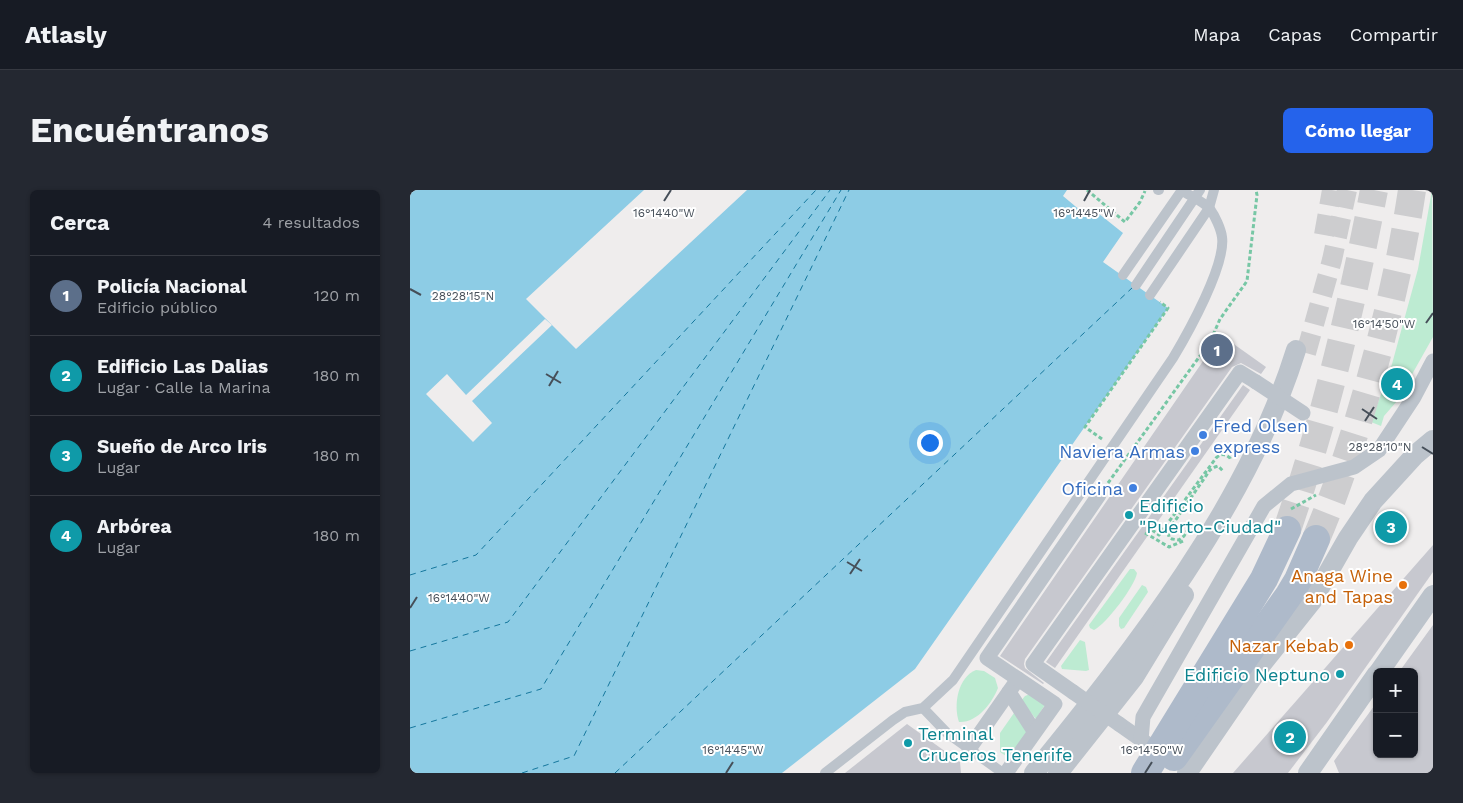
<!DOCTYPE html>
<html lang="es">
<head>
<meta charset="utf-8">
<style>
  :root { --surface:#171b24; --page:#242831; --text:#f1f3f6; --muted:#9ea1a6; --line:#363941; --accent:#2563eb }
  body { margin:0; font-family:"Work Sans",sans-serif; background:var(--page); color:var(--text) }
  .controls { position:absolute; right:15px; bottom:15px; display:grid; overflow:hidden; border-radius:8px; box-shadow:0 1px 4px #0004 }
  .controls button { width:45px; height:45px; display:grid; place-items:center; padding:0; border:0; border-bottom:1px solid var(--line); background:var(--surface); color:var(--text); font:25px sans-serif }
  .you { position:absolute; left:519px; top:252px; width:18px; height:18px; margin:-12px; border:4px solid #fff; border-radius:50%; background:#1a73e8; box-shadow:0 0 0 8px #1a73e833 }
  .badge { display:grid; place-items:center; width:32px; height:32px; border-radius:50%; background:var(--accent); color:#fff; font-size:16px; font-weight:700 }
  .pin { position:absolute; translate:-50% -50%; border:2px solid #fff; box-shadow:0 1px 5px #0006 }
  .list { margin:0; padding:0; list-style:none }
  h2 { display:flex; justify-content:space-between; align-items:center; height:65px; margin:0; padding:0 20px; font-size:21px }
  h2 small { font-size:16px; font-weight:400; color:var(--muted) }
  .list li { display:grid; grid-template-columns:32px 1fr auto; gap:15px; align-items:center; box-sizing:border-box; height:80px; padding:0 20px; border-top:1px solid var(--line) }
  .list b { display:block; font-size:19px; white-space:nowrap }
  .list p { margin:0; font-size:16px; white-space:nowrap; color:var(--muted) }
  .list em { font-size:16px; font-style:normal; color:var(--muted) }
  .map { position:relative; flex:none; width:1023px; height:583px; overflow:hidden; border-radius:8px }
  header { display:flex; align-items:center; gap:30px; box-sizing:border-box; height:70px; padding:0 25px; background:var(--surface); border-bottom:1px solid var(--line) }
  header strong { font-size:24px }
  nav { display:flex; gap:28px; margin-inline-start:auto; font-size:18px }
  .intro { display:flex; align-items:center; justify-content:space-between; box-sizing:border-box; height:120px; padding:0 30px }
  h1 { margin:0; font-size:35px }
  .button { padding:12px 22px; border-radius:8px; background:var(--accent); color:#fff; font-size:18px; font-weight:700 }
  main { display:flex; gap:30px; padding:0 30px }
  aside { flex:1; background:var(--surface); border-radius:8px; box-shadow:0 1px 4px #0004 }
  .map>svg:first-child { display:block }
</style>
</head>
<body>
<header>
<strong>Atlasly</strong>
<nav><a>Mapa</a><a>Capas</a><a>Compartir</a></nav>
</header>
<div class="intro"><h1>Encuéntranos</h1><a class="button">Cómo llegar</a></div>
<main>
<aside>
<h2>Cerca<small>4 resultados</small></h2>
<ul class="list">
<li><span class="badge" style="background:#5c6f8a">1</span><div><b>Policía Nacional</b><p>Edificio público</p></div><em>120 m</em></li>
<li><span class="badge" style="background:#0f9aa8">2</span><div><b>Edificio Las Dalias</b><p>Lugar · Calle la Marina</p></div><em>180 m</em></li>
<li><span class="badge" style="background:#0f9aa8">3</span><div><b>Sueño de Arco Iris</b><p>Lugar</p></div><em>180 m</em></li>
<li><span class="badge" style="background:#0f9aa8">4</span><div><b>Arbórea</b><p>Lugar</p></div><em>180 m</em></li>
</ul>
</aside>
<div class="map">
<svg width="1023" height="583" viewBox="0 0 1023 583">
  <rect width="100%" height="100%" fill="#efeded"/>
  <g fill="#bdebd2">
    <polygon points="1022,0 1023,147 987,211 974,226 971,236 961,232 982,174 1008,79"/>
    <path d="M720,379h4l3,4c-2,13 -31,51 -43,57l-4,-2 -1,-3z"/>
    <polygon points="732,395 736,397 738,402 714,438 711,439 709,436 709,428"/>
    <polygon points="670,450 675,452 679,480 676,481 652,479 651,476"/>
    <path d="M566,480l8,1 11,7 3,10c-6,15 -21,35 -39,34 -6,-17 -1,-45 17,-52z"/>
    <polygon points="620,504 636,513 626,529 611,511 615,506"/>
    <polygon points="604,523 617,541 614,549 599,568 590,562 590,543"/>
  </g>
  <polygon fill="#8dcce5" points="0,0 234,0 116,109 166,159 337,0 657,0 653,6 677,26 683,19 713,43 693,72 758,118 505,479 372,583 0,583"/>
  <polygon fill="#efeded" points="135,129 142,135 62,211 82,233 63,252 16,204 37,184 56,205"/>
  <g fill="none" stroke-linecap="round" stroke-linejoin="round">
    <g stroke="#15779d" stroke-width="1" stroke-dasharray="6 5" stroke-linecap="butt">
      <polyline points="0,385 66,365 406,0"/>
      <polyline points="0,461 98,432 420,0"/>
      <polyline points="0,538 131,499 431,0"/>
      <polyline points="112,583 164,566 439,0"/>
      <polyline points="205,583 723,97"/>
    </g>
  </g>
  <g fill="#c7c8cf">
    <polygon points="811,145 856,177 851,184 831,173 822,177 615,469 614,474 615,478 634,493 633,494 590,466"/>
    <polygon points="833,195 840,200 645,478 636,472"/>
    <polygon points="1023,355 1023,382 917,532 878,583 823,583"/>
    <polygon points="1023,435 1023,583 929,583 924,571 967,512 967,564 1004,564 1004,482 989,482"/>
    <polygon points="497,534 550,572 551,583 435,583"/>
  </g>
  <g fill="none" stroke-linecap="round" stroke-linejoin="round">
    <g stroke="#cdcdcf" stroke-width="20" stroke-dasharray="20 10" stroke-linecap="butt">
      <polyline points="914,45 922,0"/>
      <polyline points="896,163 922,70 937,0"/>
    </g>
    <g stroke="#cdcdcf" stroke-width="28" stroke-dasharray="28 14" stroke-linecap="butt">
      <path d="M877,340c38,-111 65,-225 87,-340"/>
      <path d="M906,349c26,-61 45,-124 62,-188 14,-53 26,-107 34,-161"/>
    </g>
    <g stroke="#77c7a5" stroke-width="3" stroke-dasharray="4 2.5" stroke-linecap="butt">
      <polyline points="677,0 715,32 730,12 735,1"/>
      <polyline points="692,249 675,237 758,118 750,112"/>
      <polyline points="698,293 800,152 810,129 837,91 847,5 846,0"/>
      <polyline points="881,319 906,305"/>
      <polyline points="782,333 774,346 769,350 762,349 759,347 758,341 800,280 805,277 808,276 814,282"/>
      <path d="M742,340l7,5 57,-77c6,-5 9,-4 14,0l1,3"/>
      <polyline points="735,343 759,357 773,351"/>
    </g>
    <g stroke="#bcc3cb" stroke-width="10">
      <polyline points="748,0 749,0"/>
      <polyline points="713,85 772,0"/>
      <polyline points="726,95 790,0"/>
      <polyline points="740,105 799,18 804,0"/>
      <polyline points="513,518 537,543 593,583"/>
      <path d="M415,583l68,-53 12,-8 18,-4 30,-28 220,-322c15,-25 53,-93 49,-121 -1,-8 -7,-21 -12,-28 -7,-8 -20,-13 -29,-19"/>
    </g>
    <g stroke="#bcc3cb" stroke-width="15">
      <polyline points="599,502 624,541"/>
      <polyline points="663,502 623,474 830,182 846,192"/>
      <polyline points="709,534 736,553"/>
      <polyline points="731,550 733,527 854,316 881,294 944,277 969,260 1004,207 1023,171"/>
      <polyline points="559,559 608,489"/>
      <polyline points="596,583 645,514 577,468 689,305"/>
    </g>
    <g stroke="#bcc3cb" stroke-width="20">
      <polyline points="969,482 1023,405"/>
      <path d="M624,583c101,-124 214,-268 262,-423"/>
      <polyline points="648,583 724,487 774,405"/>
      <polyline points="777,583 851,475 902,411 938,348 963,311 1005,265 1023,250"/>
      <polyline points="898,583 967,484"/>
    </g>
    <g stroke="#aebaca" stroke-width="28">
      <polyline points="764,567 879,405 888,390 906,349"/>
      <polyline points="735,583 854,389 877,340"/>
    </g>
    <g stroke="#bcc3cb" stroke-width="15">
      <polyline points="846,192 893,223"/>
      <polyline points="663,502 709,534"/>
    </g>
  </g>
  <path fill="none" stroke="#464f59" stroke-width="2" d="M254,11l7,-11M674,11l6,-11M0,99l11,6M1016,133l7,-10M136,184l15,9M139,196l9,-15M952,219l15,10M955,231l9,-14M1012,257l11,7M437,372l15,9M440,384l10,-15M0,418l7,-11M316,583l7,-11M735,583l7,-11"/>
  <g fill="#3f7fe0" stroke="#fff" stroke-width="2">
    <circle cx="793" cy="245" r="5"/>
    <circle cx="785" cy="261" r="5"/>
    <circle cx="723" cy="298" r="5"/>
  </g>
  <g fill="#0f9aa8" stroke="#fff" stroke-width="2">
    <circle cx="719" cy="325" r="5"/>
    <circle cx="930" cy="484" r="5"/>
    <circle cx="498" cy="553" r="5"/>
  </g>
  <g fill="#e8710a" stroke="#fff" stroke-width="2">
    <circle cx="993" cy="395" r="5"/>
    <circle cx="939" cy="455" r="5"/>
  </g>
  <g text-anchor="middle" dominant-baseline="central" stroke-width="4" stroke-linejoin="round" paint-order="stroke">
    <g font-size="18" fill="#366cbe" stroke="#fff" text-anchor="end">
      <text x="803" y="235" text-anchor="start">Fred Olsen<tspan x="803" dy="21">express</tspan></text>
      <text x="775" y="261">Naviera Armas</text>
      <text x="713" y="298">Oficina</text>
    </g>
    <g font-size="18" fill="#0d838f" stroke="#fff" text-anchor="start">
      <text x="729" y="315">Edificio<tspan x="729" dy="21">"Puerto-Ciudad"</tspan></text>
      <text x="920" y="484" text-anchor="end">Edificio Neptuno</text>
      <text x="508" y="543">Terminal<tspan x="508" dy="21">Cruceros Tenerife</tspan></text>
    </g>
    <g font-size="18" fill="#c56008" stroke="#fff" text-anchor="end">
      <text x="983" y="385">Anaga Wine<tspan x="983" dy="21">and Tapas</tspan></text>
      <text x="929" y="455">Nazar Kebab</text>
    </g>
  </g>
  <g font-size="12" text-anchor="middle" fill="#464f59" stroke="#fff" stroke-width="4" stroke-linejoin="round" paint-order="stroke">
    <text x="254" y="27">16°14'40"W</text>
    <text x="674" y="27">16°14'45"W</text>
    <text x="53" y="110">28°28'15"N</text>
    <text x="974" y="138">16°14'50"W</text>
    <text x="970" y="261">28°28'10"N</text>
    <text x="49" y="412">16°14'40"W</text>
    <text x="323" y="564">16°14'45"W</text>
    <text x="742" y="564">16°14'50"W</text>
  </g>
</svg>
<div class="controls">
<button>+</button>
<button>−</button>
</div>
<div class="you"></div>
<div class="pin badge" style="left:807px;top:160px;background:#5c6f8a">1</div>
<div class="pin badge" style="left:880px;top:547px;background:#0f9aa8">2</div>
<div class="pin badge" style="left:981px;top:337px;background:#0f9aa8">3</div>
<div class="pin badge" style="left:987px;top:194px;background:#0f9aa8">4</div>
</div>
</main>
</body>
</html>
